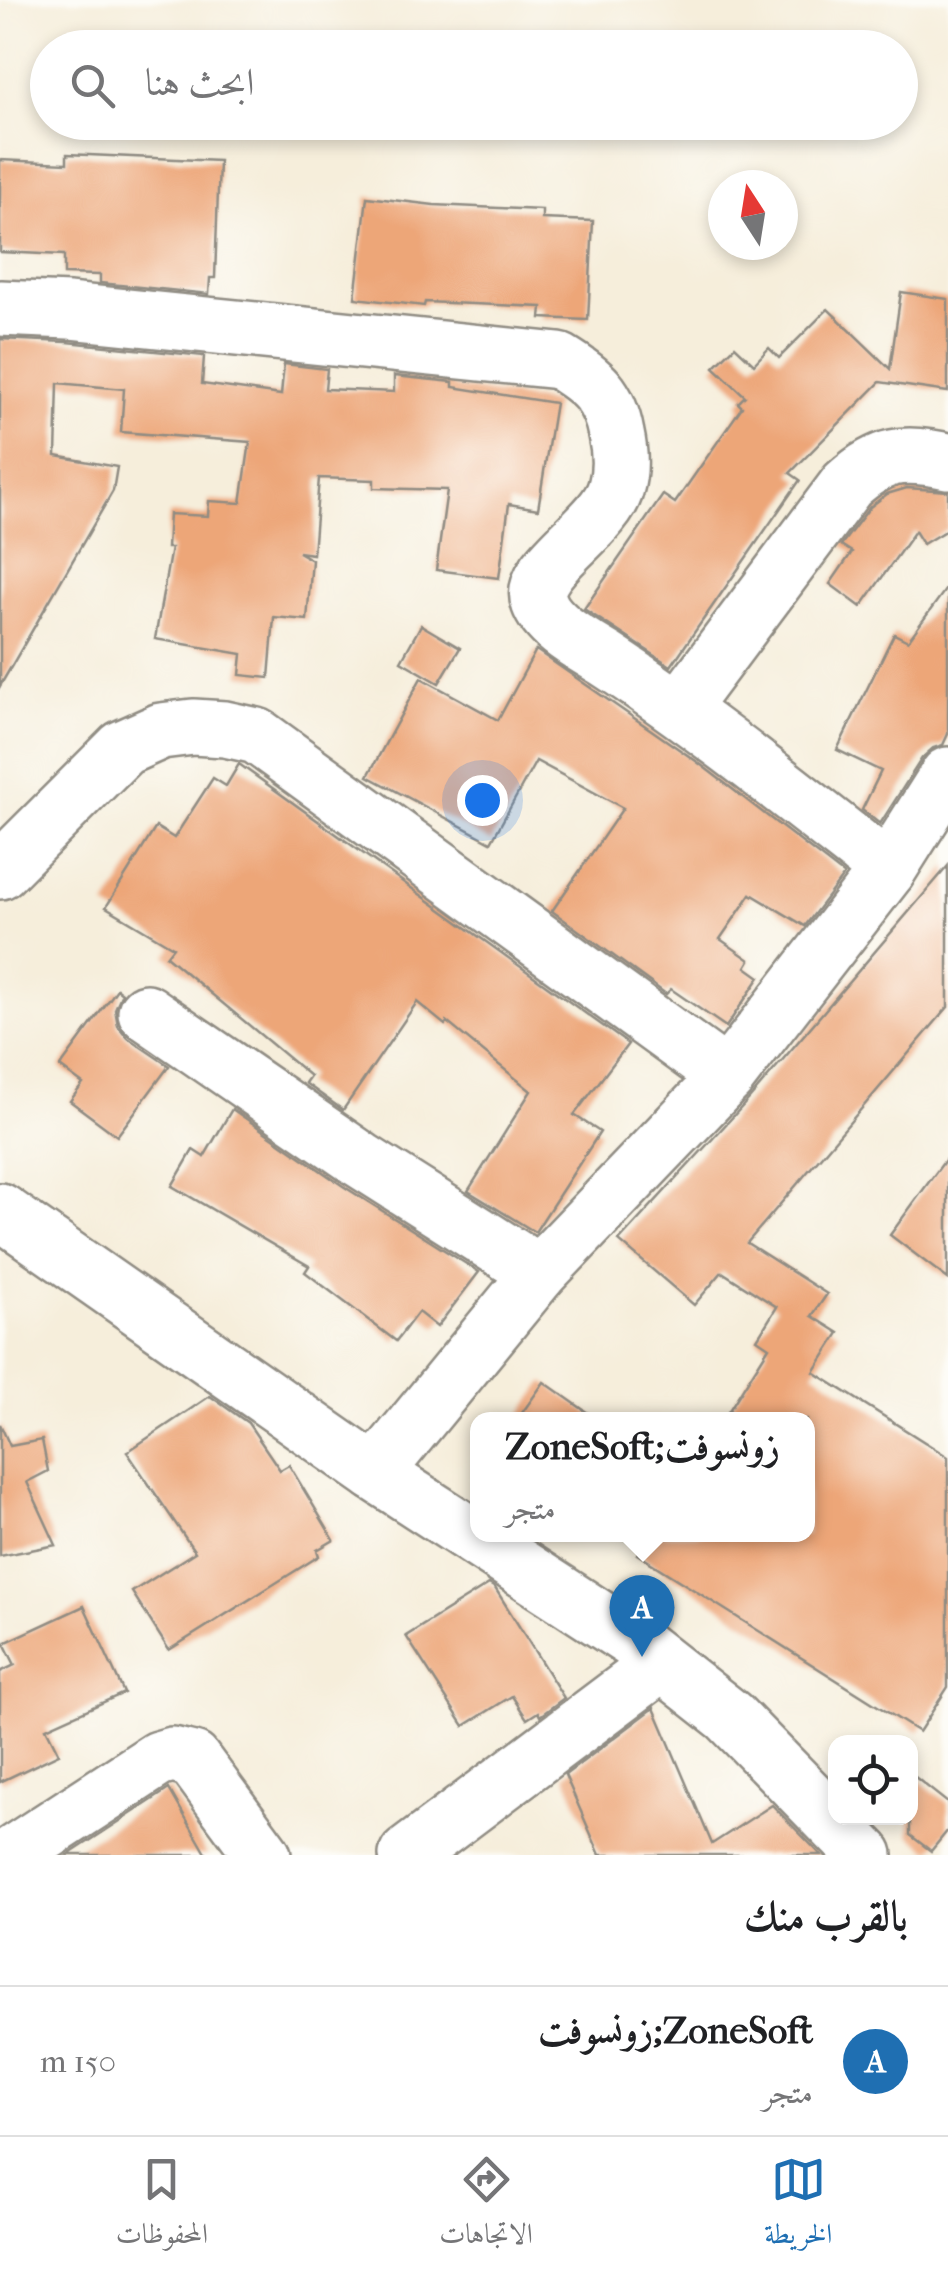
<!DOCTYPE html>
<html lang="ar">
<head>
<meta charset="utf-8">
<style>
  :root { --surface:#fff; --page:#f2f2f2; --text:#202124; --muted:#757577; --line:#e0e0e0; --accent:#1f6fb2 }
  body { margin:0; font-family:"IM FELL French Canon",Amiri,serif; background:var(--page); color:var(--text); direction:rtl }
  .controls { position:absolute; right:30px; bottom:30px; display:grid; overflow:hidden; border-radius:20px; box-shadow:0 5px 15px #0003 }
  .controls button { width:90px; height:90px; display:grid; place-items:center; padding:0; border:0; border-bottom:2px solid var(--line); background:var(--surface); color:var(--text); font:50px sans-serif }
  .compass { position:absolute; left:708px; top:170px; width:90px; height:90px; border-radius:50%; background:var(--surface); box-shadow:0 5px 15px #0003; rotate:348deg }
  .you { position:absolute; left:482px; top:800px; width:35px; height:35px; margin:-25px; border:8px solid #fff; border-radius:50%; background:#1a73e8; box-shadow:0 0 0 15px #1a73e833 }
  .badge { display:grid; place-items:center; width:65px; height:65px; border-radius:50%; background:var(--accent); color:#fff; font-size:32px; font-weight:700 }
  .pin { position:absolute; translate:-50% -82px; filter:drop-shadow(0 2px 5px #0008) }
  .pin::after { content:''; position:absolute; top:52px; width:35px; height:30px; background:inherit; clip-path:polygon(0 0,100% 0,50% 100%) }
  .popup { position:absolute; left:470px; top:1412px; width:345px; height:130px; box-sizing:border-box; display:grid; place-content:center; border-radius:20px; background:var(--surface); filter:drop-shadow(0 2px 8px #0005); font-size:32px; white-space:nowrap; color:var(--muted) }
  .popup b { font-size:38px; color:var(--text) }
  .popup::after { content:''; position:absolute; left:50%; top:100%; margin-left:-20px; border:20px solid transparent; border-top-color:var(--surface) }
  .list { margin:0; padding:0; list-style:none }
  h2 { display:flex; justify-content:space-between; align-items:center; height:130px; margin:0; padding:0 40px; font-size:42px }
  h2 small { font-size:32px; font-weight:400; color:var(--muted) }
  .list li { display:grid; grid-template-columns:65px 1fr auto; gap:30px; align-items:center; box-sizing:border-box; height:150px; padding:0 40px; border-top:2px solid var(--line) }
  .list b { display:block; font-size:38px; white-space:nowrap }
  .list p { margin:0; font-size:32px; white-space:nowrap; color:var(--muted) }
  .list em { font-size:32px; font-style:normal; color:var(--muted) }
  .icon { flex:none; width:55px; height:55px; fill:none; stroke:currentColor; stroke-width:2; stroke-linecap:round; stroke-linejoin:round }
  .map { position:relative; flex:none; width:948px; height:1855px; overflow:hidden; direction:ltr }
  .search { position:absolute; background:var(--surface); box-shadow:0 5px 15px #0003; left:30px; right:30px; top:30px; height:110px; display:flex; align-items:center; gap:25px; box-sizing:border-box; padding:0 35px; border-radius:55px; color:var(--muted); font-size:38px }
  .sheet { height:280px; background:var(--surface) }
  nav { display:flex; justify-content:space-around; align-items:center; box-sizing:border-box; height:140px; border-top:2px solid var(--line); background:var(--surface); font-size:28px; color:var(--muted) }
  nav a { display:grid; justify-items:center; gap:5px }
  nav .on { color:var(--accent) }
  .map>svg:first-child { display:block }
</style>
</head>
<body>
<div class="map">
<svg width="948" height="1855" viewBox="0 0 948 1855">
  <rect width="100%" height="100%" fill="#fdfcf7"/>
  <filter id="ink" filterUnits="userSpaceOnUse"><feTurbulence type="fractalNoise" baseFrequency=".01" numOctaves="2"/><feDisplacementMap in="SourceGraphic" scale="20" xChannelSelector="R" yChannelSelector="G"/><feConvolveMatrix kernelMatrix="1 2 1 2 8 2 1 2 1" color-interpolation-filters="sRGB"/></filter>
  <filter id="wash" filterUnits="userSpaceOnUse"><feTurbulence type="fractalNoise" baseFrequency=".0048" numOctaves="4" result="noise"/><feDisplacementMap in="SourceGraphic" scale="40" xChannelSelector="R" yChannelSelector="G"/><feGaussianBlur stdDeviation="2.25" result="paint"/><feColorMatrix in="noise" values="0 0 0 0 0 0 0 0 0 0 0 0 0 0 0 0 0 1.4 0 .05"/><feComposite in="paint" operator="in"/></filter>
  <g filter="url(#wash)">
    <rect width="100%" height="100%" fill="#f6eedb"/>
    <g id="blocks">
      <g fill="#eda678">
        <polygon points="67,154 219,161 215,278 210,278 209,294 100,283 100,275 64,274 64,255 0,252 0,160 67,163"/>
        <polygon points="367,197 434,205 542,210 542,219 593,221 588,320 541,318 542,307 425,302 424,306 355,298"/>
        <polygon points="901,292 948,299 948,392 880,382 790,473 800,480 671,666 584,609 663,495 675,503 742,407 738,403 745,396 714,367 735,346 754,364 769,348 779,358 828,309 890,369"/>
        <polygon points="0,339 67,342 204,356 202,384 281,395 284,364 327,369 325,389 394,392 394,376 453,382 453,387 555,403 538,509 509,504 499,578 436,570 447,490 374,488 374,480 319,478 313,554 298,552 312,560 307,620 274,617 269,678 240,675 242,654 155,639 171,548 167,548 169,514 208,516 209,501 241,503 250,442 121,432 124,389 58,383 56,456 117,467 113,491 0,686"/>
        <polygon points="907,488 948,491 948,529 923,544 915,531 861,607 830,584 852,552 841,545 870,507 887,494"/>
        <polygon points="948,586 948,734 943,745 933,748 922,758 880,824 862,810 881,771 837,750 894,634 908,641"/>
        <polygon points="421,625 460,648 439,683 401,661"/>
        <polygon points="536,650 696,761 844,875 805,926 751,894 720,939 750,960 746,967 760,977 726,1027 671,989 666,994 552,911 623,808 536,761 491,842 368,776 421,678 498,720"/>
        <polygon points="239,764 628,1044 574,1115 600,1132 535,1232 468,1191 531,1091 447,1022 445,1025 417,1002 343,1110 305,1083 310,1076 166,956 173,947 106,907 156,827 174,838 213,778 226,786"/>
        <polygon points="948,866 948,1007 747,1243 827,1294 812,1316 839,1333 814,1372 948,1457 948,1687 919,1732 637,1554 649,1534 807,1534 807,1420 723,1420 769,1347 757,1339 777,1307 722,1272 694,1305 619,1241 750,1098"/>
        <polygon points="117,989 122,993 115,1009 118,1026 128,1038 169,1066 117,1136 70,1101 83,1084 60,1067"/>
        <polygon points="232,1109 343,1186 479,1272 437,1327 418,1312 396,1341 305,1272 309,1266 172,1186 193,1150 204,1157"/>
        <polygon points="948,1156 948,1279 890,1235"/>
        <polygon points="544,1382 598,1420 517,1420"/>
        <polygon points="210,1396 248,1423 280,1470 289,1465 334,1540 317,1550 319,1556 169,1650 132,1592 195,1552 127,1452"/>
        <polygon points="0,1424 10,1446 42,1440 48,1471 27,1482 56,1545 0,1556"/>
        <polygon points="489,1584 495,1588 564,1698 540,1716 538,1712 527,1719 512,1696 464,1726 406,1636"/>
        <polygon points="84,1606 124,1693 46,1728 59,1754 0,1782 0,1672 15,1665 4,1643"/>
        <polygon points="654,1708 712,1844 772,1805 821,1855 600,1855 565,1775"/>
        <polygon points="910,1773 948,1803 948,1830 931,1851 910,1835"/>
        <polygon points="169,1789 207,1855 68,1855"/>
      </g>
    </g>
  </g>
  <g filter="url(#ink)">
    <use href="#blocks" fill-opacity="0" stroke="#908c83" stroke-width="2.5"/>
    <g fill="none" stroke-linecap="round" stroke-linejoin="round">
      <g stroke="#908c83" stroke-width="60">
        <g id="minor">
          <path d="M0,308l69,3 490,50c33,20 50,34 57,73 4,18 5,36 0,53 -10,41 -90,80 -77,115 9,26 46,44 68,58 98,64 189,138 281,210"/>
          <path d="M680,708l167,-223c35,-32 56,-33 101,-24"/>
          <polyline points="0,871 123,748 161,731 193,727 225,729 257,736 727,1077"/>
          <polyline points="146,1012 361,1160 539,1273"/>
          <polyline points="0,1211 375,1473 631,1639 729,1716 865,1855"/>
          <polyline points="375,1473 539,1273 727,1077 888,870 948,775"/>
          <polyline points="11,1855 158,1759 172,1755 193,1760 263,1855"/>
          <polyline points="407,1855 661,1664"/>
        </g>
      </g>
      <use href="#minor" stroke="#fff" stroke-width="55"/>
    </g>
  </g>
</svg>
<div class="controls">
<button><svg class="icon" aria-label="locate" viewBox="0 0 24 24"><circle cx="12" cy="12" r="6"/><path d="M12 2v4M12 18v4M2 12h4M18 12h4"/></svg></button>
</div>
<svg class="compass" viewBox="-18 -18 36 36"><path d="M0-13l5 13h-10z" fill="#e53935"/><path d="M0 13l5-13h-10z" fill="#757577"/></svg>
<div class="you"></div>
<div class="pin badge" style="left:642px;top:1657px">A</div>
<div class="popup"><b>ZoneSoft;زونسوفت</b>متجر</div>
<div class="search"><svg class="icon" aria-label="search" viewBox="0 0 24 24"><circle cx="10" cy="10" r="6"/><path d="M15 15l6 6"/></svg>ابحث هنا</div>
</div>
<section class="sheet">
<h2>بالقرب منك<small></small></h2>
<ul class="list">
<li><span class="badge">A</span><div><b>ZoneSoft;زونسوفت</b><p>متجر</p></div><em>150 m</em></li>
</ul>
</section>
<nav>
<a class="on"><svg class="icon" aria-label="map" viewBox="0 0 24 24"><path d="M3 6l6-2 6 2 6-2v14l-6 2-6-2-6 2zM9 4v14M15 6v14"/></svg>الخريطة</a>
<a><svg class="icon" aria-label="directions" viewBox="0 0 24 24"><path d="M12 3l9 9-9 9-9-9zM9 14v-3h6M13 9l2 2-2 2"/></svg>الاتجاهات</a>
<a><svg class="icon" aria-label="saved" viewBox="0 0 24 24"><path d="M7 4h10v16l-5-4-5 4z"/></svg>المحفوظات</a>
</nav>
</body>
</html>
